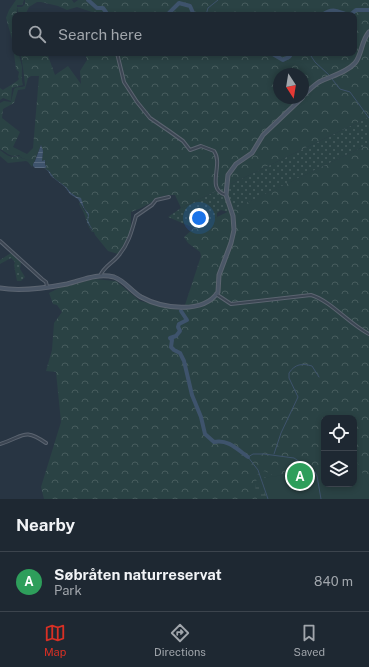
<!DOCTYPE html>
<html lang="en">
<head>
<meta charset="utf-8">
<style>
  :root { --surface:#1e2832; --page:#2b343e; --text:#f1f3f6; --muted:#a1a6ac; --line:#3c444d; --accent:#d93025 }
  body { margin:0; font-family:"Public Sans",sans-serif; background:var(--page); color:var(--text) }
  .controls { position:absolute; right:12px; bottom:12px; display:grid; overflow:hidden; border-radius:8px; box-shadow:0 2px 6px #0003 }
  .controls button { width:36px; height:36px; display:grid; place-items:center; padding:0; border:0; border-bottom:1px solid var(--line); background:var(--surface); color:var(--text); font:20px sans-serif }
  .compass { position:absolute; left:273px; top:68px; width:36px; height:36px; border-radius:50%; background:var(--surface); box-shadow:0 2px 6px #0003; rotate:168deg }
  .you { position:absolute; left:199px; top:218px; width:14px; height:14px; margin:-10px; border:3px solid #fff; border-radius:50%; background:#1a73e8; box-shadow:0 0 0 6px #1a73e833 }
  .badge { display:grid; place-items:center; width:26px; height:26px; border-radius:50%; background:var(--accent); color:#fff; font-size:13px; font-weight:700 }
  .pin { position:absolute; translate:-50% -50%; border:2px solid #fff; box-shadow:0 1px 4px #0006 }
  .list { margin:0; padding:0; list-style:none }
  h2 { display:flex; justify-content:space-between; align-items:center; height:52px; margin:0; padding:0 16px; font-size:17px }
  h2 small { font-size:13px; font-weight:400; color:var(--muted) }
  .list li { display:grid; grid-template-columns:26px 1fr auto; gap:12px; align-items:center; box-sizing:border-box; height:60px; padding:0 16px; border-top:1px solid var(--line) }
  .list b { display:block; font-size:15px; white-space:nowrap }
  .list p { margin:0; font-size:13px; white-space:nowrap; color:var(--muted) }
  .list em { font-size:13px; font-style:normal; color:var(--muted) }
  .icon { flex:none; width:22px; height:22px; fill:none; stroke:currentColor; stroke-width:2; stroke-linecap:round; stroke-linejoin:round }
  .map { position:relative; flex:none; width:369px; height:499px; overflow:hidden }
  .search { position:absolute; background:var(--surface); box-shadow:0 2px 6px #0003; left:12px; right:12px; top:12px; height:44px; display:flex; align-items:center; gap:10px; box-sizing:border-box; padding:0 14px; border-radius:8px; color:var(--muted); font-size:15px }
  .sheet { height:112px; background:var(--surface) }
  nav { display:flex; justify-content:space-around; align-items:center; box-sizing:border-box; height:56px; border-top:1px solid var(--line); background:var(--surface); font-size:11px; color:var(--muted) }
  nav a { display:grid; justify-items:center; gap:2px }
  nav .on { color:var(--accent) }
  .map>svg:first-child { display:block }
</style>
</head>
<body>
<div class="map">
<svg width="369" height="499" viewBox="0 0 369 499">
  <defs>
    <pattern id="grass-dots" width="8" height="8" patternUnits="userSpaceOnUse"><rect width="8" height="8" fill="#2a4244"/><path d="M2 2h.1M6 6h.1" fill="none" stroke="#475c5e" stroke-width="1.8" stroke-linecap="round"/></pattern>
    <pattern id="forest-crowns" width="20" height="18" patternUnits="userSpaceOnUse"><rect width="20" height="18" fill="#2a4244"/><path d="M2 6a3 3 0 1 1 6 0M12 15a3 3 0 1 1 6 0" fill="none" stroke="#475c5e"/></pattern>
    <pattern id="wetland-marsh" width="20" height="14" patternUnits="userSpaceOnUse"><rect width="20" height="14" fill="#2a4244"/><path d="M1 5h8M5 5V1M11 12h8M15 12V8" fill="none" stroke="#475c5e"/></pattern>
    <pattern id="water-rules" width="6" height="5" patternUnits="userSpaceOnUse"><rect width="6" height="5" fill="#3e536c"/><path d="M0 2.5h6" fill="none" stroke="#586a80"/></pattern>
  </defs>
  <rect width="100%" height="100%" fill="#283543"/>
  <g fill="url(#grass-dots)">
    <polygon points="369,117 369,144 228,212 221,210 217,213 217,217 194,228 168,217 181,208"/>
    <polygon points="11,253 21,262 20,269 25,277 21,281 17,281 14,265 15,262 11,258 0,264 0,260"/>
  </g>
  <g fill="url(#forest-crowns)" fill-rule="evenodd">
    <path d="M16,0h8l-2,5h-5v9l-2,1v5l-3,7 3,5v21h3c2,5 3,9 4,14 0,7 -1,11 1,18l-11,3 -1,13 -8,-3 -3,2v-12l3,2c4,-3 14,-8 16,-11l-1,-2 1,-5 -3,-3 -4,-30 -6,-21 3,-8z"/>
    <path d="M25,0h47l2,3 4,-3h9l7,8h4l-9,-8h280v117l-188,91 -6,-13c-17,0 -15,3 -28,10 -5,3 -11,5 -16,7v16l-2,8 -3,7 -8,11 -10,-3 -13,-16 -1,-3h-2c-4,-5 -5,-10 -7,-16 -1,-4 -4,-8 -6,-12l1,-2 3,7 5,5 -1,8 5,9h1l-6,-10 1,-7 -4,-6 -3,-9 -10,-6 -5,-6 -12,-9 -5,-7 -5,-3h2l-1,-8 -3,1 1,-10 -2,-6 -9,22 -4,-5 -2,-1 -18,2 -8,-7v-6c8,6 9,8 20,6l1,2 11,3 -10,-3 -3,-3c-9,3 -11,-2 -19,-6v-46l4,-2 7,1 3,-13c3,-3 7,-1 11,-3 -1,-11 -2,-22 -5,-33h27l8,22 13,-9 13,18 -1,-13 7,-11 -2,-7h269v-38h-249l-2,-3 -5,3h-4l-2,-3 -15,-5 -10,3 -9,-4 -17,-4h-4l-8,5 -4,8h-6l-2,-8h5l3,-3zM279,74h24v24h-24zM31,76h8l-6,72 -6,6 -14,-7 7,-15 -18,-14 1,-9 11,-6 4,-13 7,-1 3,-11z"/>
    <path d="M369,144v355h-325l-3,-12 20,-65 -5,-50 -10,-1 6,-21 2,-27 8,-11 -5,-7 -4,-1 -4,-11 10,-5 35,-9 22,2 24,20 43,10 18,-55 -1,-4 -12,-9 -4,-6 10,-9zM324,418h30v66h-30z"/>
  </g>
  <path fill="url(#wetland-marsh)" d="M262,471c14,1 21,17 28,28h-33l-2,-7 2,-17z"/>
  <polygon fill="#2a4244" points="354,451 358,464 369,486 369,499 268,499 257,479 296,473 324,464 324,484 354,484"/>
  <polygon fill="url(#water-rules)" points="41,145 43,151 42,161 45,160 45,165 47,167 44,168 49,171 54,178 66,187 71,193 77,197 81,198 84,208 89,214 88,221 93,231 87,222 88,215 78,199 70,194 65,187 51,176 48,171 44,168 35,168 33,166 33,164 35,161"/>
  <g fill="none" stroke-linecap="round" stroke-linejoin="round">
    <g stroke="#3e536c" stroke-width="1">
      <polyline points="206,15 208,8 218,0"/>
      <polyline points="309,53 315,62 329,75"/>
      <polyline points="332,79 340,89 350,92 369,118"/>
      <path d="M274,454l7,-21 17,-36 -9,-19v-5c6,-9 13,-10 23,-7l7,11"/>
      <polyline points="268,499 258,470 248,457 253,454 264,454 294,458 315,472 317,476 321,499"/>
    </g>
    <g stroke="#3e536c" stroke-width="4">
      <polyline points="88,0 97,8 103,8 108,15"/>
      <polyline points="167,15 179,3 190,6 194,15"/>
      <path d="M322,15c11,-8 15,-4 26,0"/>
      <polyline points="350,15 356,10 369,10"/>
      <polyline points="271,53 283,60 289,57 292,53"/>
      <path d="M181,311l6,9 -8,4 -1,3 2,4 -4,5 -6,2 2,2 -1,7 3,3 6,3 4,8 8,34 9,22 4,17 9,8c14,-3 23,7 34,15"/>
    </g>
    <g stroke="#5b6470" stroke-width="4">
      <g id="street">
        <path d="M117,53l7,29 13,20 13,16 19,13 14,10 7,9 11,-4 13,5c10,14 -9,38 12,44"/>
        <polyline points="0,241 42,279 46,282 47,286"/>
        <path d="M100,276c4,-10 13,-13 19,-21 10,-12 13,-25 17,-39l16,-11 4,-5 13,-3"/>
        <path d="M216,294l15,10 80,-9c20,6 38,29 58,39"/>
        <path d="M0,444c24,-7 23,-17 46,-1"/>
      </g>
    </g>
    <g stroke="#5b6470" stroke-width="5">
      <g id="secondary">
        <path d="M303,96c5,-5 10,-10 16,-14 12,-6 27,-9 36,-19 7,-8 6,-22 14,-31"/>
        <path d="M0,288c21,4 46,0 67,-4 16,-4 30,-11 47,-7 11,4 17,14 27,20 20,11 62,18 77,-5l1,-17 12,-32 3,-13 -1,-14 -7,-21 2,-20 8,-11 16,-11 11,-18 39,-37"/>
      </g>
    </g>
    <use href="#street" stroke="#3c4653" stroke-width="2"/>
    <use href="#secondary" stroke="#4a5666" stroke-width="3"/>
  </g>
</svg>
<div class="controls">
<button><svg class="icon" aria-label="locate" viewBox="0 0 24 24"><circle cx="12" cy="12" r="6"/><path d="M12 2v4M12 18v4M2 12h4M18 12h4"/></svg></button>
<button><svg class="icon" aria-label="layers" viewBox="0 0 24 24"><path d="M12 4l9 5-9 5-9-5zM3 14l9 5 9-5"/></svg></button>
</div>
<svg class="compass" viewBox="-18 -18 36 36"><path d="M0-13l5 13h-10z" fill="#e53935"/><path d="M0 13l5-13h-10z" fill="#a1a6ac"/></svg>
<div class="you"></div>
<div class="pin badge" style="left:300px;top:476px;background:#2e9e5b">A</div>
<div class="search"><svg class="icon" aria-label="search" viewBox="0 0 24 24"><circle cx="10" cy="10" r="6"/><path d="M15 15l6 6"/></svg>Search here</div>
</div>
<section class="sheet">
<h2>Nearby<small></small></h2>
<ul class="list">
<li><span class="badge" style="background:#2e9e5b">A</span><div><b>Søbråten naturreservat</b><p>Park</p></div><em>840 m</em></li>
</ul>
</section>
<nav>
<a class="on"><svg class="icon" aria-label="map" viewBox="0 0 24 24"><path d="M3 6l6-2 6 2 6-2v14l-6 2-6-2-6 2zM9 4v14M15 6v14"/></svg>Map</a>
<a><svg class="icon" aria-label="directions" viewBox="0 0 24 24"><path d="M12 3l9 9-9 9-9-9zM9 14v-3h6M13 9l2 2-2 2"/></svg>Directions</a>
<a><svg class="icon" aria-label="saved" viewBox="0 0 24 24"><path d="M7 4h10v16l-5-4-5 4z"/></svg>Saved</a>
</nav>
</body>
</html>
